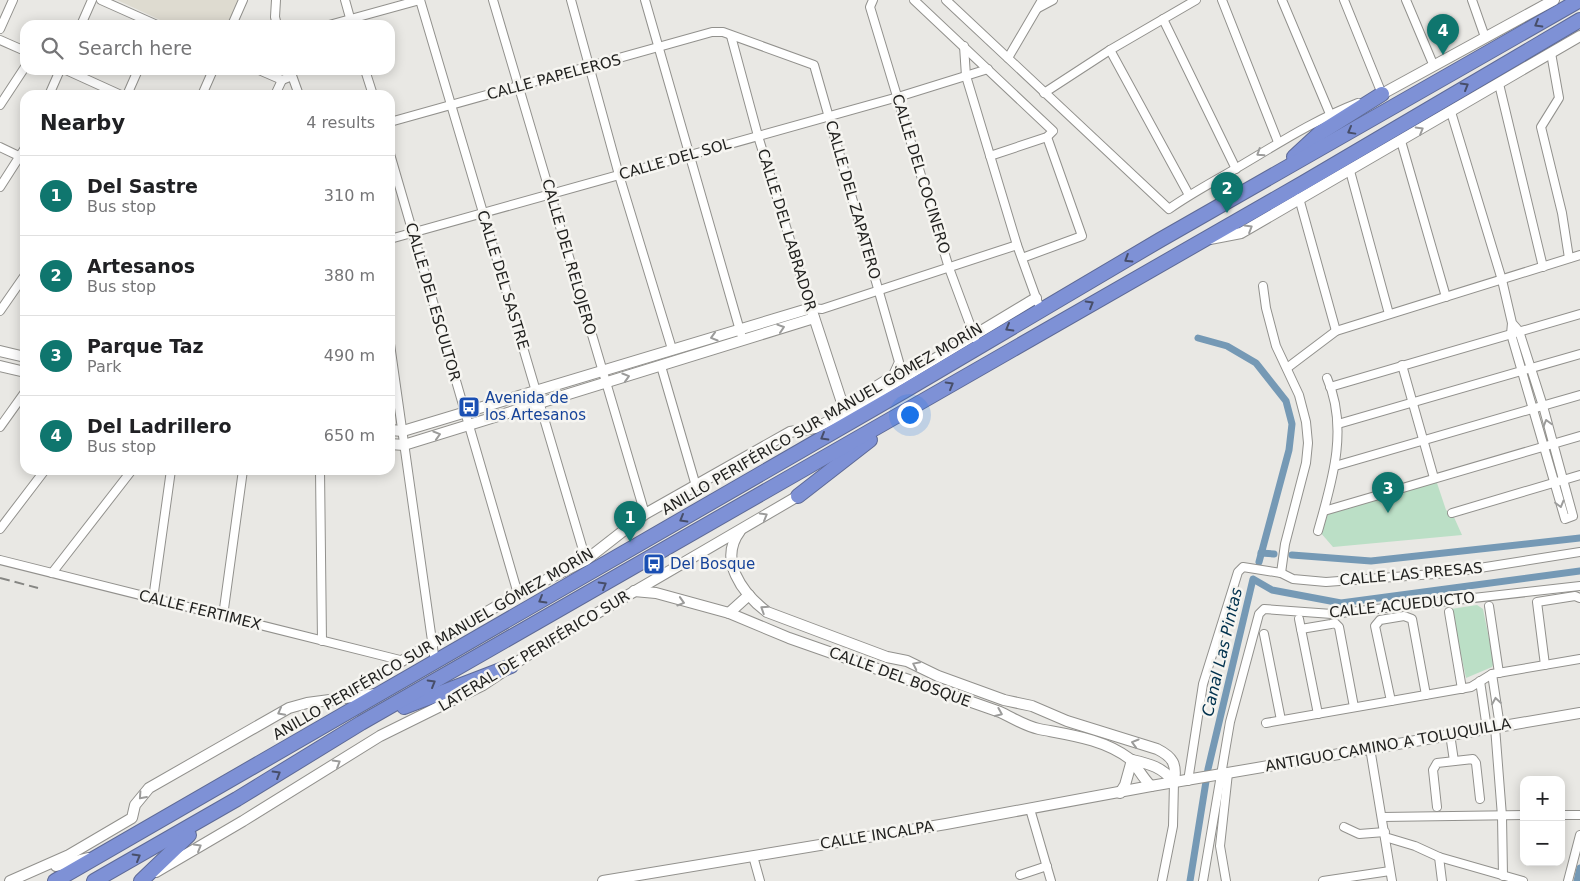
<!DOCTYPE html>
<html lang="en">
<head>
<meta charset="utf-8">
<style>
  :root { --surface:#fff; --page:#f2f2f2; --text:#202124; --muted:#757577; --line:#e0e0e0; --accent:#0f766e }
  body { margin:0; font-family:"DejaVu Sans",sans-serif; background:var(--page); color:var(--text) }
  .controls { position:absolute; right:15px; bottom:15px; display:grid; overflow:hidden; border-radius:10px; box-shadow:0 2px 12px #0003 }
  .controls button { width:45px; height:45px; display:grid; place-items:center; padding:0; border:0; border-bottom:1px solid var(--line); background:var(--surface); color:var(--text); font:25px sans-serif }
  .you { position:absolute; left:909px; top:414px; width:18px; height:18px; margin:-12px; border:4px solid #fff; border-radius:50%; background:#1a73e8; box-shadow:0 0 0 8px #1a73e833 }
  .badge { display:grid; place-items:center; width:32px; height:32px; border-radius:50%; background:var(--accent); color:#fff; font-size:16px; font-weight:700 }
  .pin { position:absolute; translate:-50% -41px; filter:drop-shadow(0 1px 2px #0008) }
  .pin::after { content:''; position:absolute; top:26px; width:18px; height:15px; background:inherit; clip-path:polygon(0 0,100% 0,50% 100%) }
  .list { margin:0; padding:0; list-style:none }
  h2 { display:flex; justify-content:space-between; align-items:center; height:65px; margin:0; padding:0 20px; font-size:21px }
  h2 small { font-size:16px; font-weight:400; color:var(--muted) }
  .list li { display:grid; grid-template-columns:32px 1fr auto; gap:15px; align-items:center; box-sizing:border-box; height:80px; padding:0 20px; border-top:1px solid var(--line) }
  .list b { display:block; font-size:19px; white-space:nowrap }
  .list p { margin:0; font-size:16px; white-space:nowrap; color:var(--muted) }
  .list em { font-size:16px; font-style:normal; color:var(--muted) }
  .icon { flex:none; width:28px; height:28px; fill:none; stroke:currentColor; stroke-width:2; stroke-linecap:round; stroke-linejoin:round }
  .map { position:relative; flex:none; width:1580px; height:881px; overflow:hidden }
  .search { position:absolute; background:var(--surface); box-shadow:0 2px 12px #0003; left:20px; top:20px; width:375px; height:55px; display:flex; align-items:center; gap:12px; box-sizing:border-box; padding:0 18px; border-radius:15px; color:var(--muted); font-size:19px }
  .panel { position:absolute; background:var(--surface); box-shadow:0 2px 12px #0003; left:20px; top:90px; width:375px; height:385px; border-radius:15px }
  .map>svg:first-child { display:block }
</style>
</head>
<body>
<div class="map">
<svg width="1580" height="881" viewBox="0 0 1580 881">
  <rect width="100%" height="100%" fill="#e9e8e4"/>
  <polygon fill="#dedbd0" points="117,0 238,0 227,25 171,25"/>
  <g fill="#bbdfc6">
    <polygon points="1436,480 1446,510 1453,515 1462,535 1333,547 1320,532 1326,512"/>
    <polygon points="1477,605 1483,609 1494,663 1492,667 1466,678 1451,609"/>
  </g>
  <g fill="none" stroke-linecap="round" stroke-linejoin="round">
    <g stroke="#7599b5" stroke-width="7">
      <polyline points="1198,338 1227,346 1256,363 1286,401 1292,424 1289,450 1259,562"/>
      <polyline points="1261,553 1274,554"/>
      <polyline points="1292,555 1371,561 1580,538"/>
      <polyline points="1190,881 1208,769 1253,579 1272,590 1341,603 1580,571"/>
      <polyline points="1577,881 1580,868"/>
    </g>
    <g stroke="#92918d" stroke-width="10">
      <g id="street">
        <polyline points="101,0 157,25"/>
        <polyline points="276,0 275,17 277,25"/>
        <polyline points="345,0 352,25"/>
        <polyline points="420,0 586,560"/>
        <polyline points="493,0 645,514"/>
        <polyline points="571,0 619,175 672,349"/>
        <polyline points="645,0 741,334"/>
        <polyline points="873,0 870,7 949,268 975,338"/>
        <polyline points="914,0 1053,131 1047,137 990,156"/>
        <path d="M946,0l223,209c21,-15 44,-27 66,-40 41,-24 79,-49 123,-66"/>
        <polyline points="1222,0 1278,142"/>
        <polyline points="1282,0 1330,114"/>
        <polyline points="1344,0 1382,94 1380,94"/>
        <polyline points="1406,0 1433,64"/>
        <polyline points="1472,0 1485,37"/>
        <polyline points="1038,8 1053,0"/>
        <polyline points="1163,19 1236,169"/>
        <polyline points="81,25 92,0"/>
        <polyline points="232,25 243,0"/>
        <polyline points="329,25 420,0"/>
        <polyline points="0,29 13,0"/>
        <polyline points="731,36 758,136 811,308 822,309 1017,245"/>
        <polyline points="0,40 25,51"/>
        <polyline points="964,46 966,76 1017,245 1038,303"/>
        <polyline points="1110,50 1189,195"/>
        <polyline points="1551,53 1559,98 1541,127 1562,213 1569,258"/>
        <polyline points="1008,58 1042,0"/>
        <polyline points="66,70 121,95"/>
        <polyline points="259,70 282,80 292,76"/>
        <polyline points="290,70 299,95"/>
        <polyline points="365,70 373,95"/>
        <polyline points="1499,84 1543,267"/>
        <polyline points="1044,93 1110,50 1196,0"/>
        <polyline points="49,95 60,70"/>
        <polyline points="127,95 138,70"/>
        <polyline points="202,95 213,70"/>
        <polyline points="275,95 282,80"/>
        <polyline points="0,105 25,67"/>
        <polyline points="1451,112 1502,280 1512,323 1519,331 1543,406 1573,516 1565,519 1511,334 1512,323"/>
        <polyline points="390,122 712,32 723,32 814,65 899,362 893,375 843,406"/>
        <polyline points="1401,141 1446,297"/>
        <polyline points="0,147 23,158"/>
        <polyline points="390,154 518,594"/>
        <polyline points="1350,171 1389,314"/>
        <polyline points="0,187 25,148"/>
        <polyline points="1299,198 1336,331"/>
        <polyline points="390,239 898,97 988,69"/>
        <polyline points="1022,258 1082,236 1047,137"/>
        <polyline points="1263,286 1266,308 1276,346 1299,395 1306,422 1308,443 1306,463 1285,544 1281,573"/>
        <polyline points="0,311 25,275"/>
        <polyline points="390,344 435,662"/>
        <polyline points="1402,365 1434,478"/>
        <polyline points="661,366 696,486"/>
        <polyline points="1287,368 1336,331 1580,255"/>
        <polyline points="1330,387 1580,314"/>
        <polyline points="1338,424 1580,354"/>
        <polyline points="0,427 25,392"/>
        <polyline points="1335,466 1580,395"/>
        <polyline points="320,470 322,641"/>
        <polyline points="1324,511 1580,436"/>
        <polyline points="1452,513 1580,475"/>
        <polyline points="0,529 45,470"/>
        <path d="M1318,531c14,-49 31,-103 9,-153"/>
        <polyline points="0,560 400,660"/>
        <polyline points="52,573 132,470"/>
        <polyline points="153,599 171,470"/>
        <polyline points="1489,606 1499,673"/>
        <polyline points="1449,612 1462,689"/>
        <polyline points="223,616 243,470"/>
        <polyline points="1299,619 1318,714"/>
        <polyline points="1301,629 1331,624 1335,623 1339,627 1354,707"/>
        <polyline points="1264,634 1281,720"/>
        <polyline points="1545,665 1537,602 1575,596 1580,598"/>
        <polyline points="1492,674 1499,720 1495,727 1502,816 1503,876"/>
        <polyline points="1480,681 1486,722 1495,727"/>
        <polyline points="1391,701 1375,626 1380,620 1404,616 1412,619 1426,695"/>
        <polyline points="1266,723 1471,687 1492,674 1580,659"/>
        <polyline points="1450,734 1454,761"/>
        <polyline points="1370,748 1392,881"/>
        <polyline points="1188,781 1203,684 1238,572 1243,567 1281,573 1293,579 1326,582 1448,573 1580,552"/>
        <polyline points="1437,807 1433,770 1437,763 1473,759 1476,763 1480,799"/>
        <polyline points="1030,809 1051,881"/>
        <polyline points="1561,815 1580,815"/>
        <polyline points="1382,817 1524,815"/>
        <polyline points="1344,827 1359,834 1385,832"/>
        <polyline points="1385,837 1415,846 1439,857 1523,881"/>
        <polyline points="753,856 760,881"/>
        <polyline points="1439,857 1442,881"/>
        <polyline points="1020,875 1047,866"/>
        <polyline points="1162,881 1173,826 1174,782"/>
        <polyline points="1203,881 1230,722 1259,614 1264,609 1332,614 1580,586"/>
        <polyline points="1226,881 1220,846 1228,773"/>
        <polyline points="1323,881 1390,871"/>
        <polyline points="1568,881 1580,835"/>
      </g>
    </g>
    <g stroke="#92918d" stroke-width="12">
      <g id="secondary">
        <polyline points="1382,94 1554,0"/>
        <polyline points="1210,239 1241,233 1580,36"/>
        <polyline points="0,351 25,357"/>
        <polyline points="0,366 25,372"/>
        <polyline points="390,430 403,431 811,308 847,418"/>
        <polyline points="390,444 404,445 814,318"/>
        <path d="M740,531c-22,29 2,62 27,81l120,45 20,4 31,15 66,24 28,6 35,15 90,28c16,8 20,15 17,33"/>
        <path d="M634,591l22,2 73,20 60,25 211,74c13,6 25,14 39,17 31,6 65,10 91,30 4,3 14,21 21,27"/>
        <polyline points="729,613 749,595"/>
        <polyline points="334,700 518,594 586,560 645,514 790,432 815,428 845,413 1036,298"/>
        <path d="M1132,760c18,4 30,7 42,22"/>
        <polyline points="1120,793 1125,785 1132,760"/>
        <polyline points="56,866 88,858"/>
        <polyline points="156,872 243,821 380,736 483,685 546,643 798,496"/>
        <polyline points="10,881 69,855 132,818 135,805 149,788 289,708 307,703 375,694"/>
        <polyline points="603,881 946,824 1151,786 1580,713"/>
      </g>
    </g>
    <g stroke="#5e6a96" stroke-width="16">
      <g id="highway">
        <polyline points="1294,157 1320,133 1382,94"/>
        <polyline points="798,496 870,440"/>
        <polyline points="404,707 511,666"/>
        <polyline points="55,881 906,390 1160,240 1580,0"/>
        <polyline points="94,881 237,799 361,723 1303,183 1580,20"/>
        <polyline points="141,881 189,835"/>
      </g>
    </g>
    <use href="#street" stroke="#fff" stroke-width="8"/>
    <use href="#secondary" stroke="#fff" stroke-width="10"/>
    <use href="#highway" stroke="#7e91d6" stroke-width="14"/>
    <polyline stroke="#868683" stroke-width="2" stroke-dasharray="10 5" stroke-linecap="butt" points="0,578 38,588"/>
  </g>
  <defs><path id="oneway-chevron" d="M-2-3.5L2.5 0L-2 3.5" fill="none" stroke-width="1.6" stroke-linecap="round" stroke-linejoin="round" transform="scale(1.25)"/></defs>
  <g stroke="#474e69">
    <use href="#oneway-chevron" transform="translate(1538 24) rotate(150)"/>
    <use href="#oneway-chevron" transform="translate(1465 86) rotate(-30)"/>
    <use href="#oneway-chevron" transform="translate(1351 131) rotate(151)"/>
    <use href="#oneway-chevron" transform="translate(1128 259) rotate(148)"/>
    <use href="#oneway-chevron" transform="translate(1090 304) rotate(-30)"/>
    <use href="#oneway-chevron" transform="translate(1009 328) rotate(150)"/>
    <use href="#oneway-chevron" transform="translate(950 385) rotate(-30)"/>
    <use href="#oneway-chevron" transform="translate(824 437) rotate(150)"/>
    <use href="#oneway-chevron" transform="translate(683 519) rotate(150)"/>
    <use href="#oneway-chevron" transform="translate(603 585) rotate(-30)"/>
    <use href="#oneway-chevron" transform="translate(542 600) rotate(150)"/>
    <use href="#oneway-chevron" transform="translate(432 683) rotate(-30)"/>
    <use href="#oneway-chevron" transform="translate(277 774) rotate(-31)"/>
    <use href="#oneway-chevron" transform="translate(137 857) rotate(-30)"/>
  </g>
  <g stroke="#9c9c9b">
    <use href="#oneway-chevron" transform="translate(1420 130) rotate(-30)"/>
    <use href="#oneway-chevron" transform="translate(1260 153) rotate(147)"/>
    <use href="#oneway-chevron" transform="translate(1249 228) rotate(-31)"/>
    <use href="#oneway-chevron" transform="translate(781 328) rotate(-18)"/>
    <use href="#oneway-chevron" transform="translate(714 337) rotate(163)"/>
    <use href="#oneway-chevron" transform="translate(626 377) rotate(-17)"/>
    <use href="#oneway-chevron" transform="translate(1547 423) rotate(-106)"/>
    <use href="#oneway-chevron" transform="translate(437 435) rotate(-17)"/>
    <use href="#oneway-chevron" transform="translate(1560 504) rotate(75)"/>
    <use href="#oneway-chevron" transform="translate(764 516) rotate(-30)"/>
    <use href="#oneway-chevron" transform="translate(681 602) rotate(17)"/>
    <use href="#oneway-chevron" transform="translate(764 609) rotate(-147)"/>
    <use href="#oneway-chevron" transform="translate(916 665) rotate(-154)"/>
    <use href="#oneway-chevron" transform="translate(1496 701) rotate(-99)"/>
    <use href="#oneway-chevron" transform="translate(281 712) rotate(152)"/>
    <use href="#oneway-chevron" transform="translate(999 713) rotate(23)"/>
    <use href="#oneway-chevron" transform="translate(1135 743) rotate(-164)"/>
    <use href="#oneway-chevron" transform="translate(337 763) rotate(-31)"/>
    <use href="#oneway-chevron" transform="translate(142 796) rotate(132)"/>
    <use href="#oneway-chevron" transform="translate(198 847) rotate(-30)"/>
  </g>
  <defs>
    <g id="bus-square" transform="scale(1.125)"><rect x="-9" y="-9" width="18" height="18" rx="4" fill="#1a4fb4" stroke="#f6f5f1"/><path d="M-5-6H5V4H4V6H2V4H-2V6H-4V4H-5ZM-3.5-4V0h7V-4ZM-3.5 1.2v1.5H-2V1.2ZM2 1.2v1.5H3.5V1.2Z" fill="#fff"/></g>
  </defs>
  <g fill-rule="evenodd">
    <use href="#bus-square" x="469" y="407"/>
    <use href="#bus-square" x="654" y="564"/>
  </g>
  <g text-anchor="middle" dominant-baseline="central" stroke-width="5" stroke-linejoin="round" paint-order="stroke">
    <g font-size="15" fill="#222220" stroke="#f6f5f1">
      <text transform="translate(554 77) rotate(-15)">CALLE PAPELEROS</text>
      <text transform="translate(675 159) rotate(-16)">CALLE DEL SOL</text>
      <text transform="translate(921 174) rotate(73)">CALLE DEL COCINERO</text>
      <text transform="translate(853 200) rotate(74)">CALLE DEL ZAPATERO</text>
      <text transform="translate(787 230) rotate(73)">CALLE DEL LABRADOR</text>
      <text transform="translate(569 257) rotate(74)">CALLE DEL RELOJERO</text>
      <text transform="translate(503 280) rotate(73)">CALLE DEL SASTRE</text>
      <text transform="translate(433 302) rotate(74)">CALLE DEL ESCULTOR</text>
      <text transform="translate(822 419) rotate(-30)">ANILLO PERIFÉRICO SUR MANUEL GÓMEZ MORÍN</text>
      <text transform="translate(1411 574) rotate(-5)">CALLE LAS PRESAS</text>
      <text transform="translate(1402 605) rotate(-6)">CALLE ACUEDUCTO</text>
      <text transform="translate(200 610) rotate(14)">CALLE FERTIMEX</text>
      <text transform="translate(433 644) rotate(-30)">ANILLO PERIFÉRICO SUR MANUEL GÓMEZ MORÍN</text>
      <text transform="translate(534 651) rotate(-31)">LATERAL DE PERIFÉRICO SUR</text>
      <text transform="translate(900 677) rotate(20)">CALLE DEL BOSQUE</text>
      <text transform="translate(1388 745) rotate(-10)">ANTIGUO CAMINO A TOLUQUILLA</text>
      <text transform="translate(877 835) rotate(-9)">CALLE INCALPA</text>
    </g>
    <g font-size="15" fill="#164399" stroke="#f6f5f1" text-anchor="start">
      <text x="485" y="398">Avenida de<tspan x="485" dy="17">los Artesanos</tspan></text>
      <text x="670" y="564">Del Bosque</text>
    </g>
    <g font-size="16" font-style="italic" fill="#01314d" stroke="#f6f5f1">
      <text transform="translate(1222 652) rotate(-77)">Canal Las Pintas</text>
    </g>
  </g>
</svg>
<div class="controls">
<button>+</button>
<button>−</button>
</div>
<div class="you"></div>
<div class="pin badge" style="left:630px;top:542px">1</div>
<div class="pin badge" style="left:1227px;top:213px">2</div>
<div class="pin badge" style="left:1388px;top:513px">3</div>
<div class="pin badge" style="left:1443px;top:55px">4</div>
<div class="search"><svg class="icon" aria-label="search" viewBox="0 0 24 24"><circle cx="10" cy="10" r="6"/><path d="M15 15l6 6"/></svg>Search here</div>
<section class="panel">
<h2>Nearby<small>4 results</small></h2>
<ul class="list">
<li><span class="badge">1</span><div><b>Del Sastre</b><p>Bus stop</p></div><em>310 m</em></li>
<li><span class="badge">2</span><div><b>Artesanos</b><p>Bus stop</p></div><em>380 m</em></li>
<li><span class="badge">3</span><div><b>Parque Taz</b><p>Park</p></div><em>490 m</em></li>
<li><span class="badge">4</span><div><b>Del Ladrillero</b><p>Bus stop</p></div><em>650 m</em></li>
</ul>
</section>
</div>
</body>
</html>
